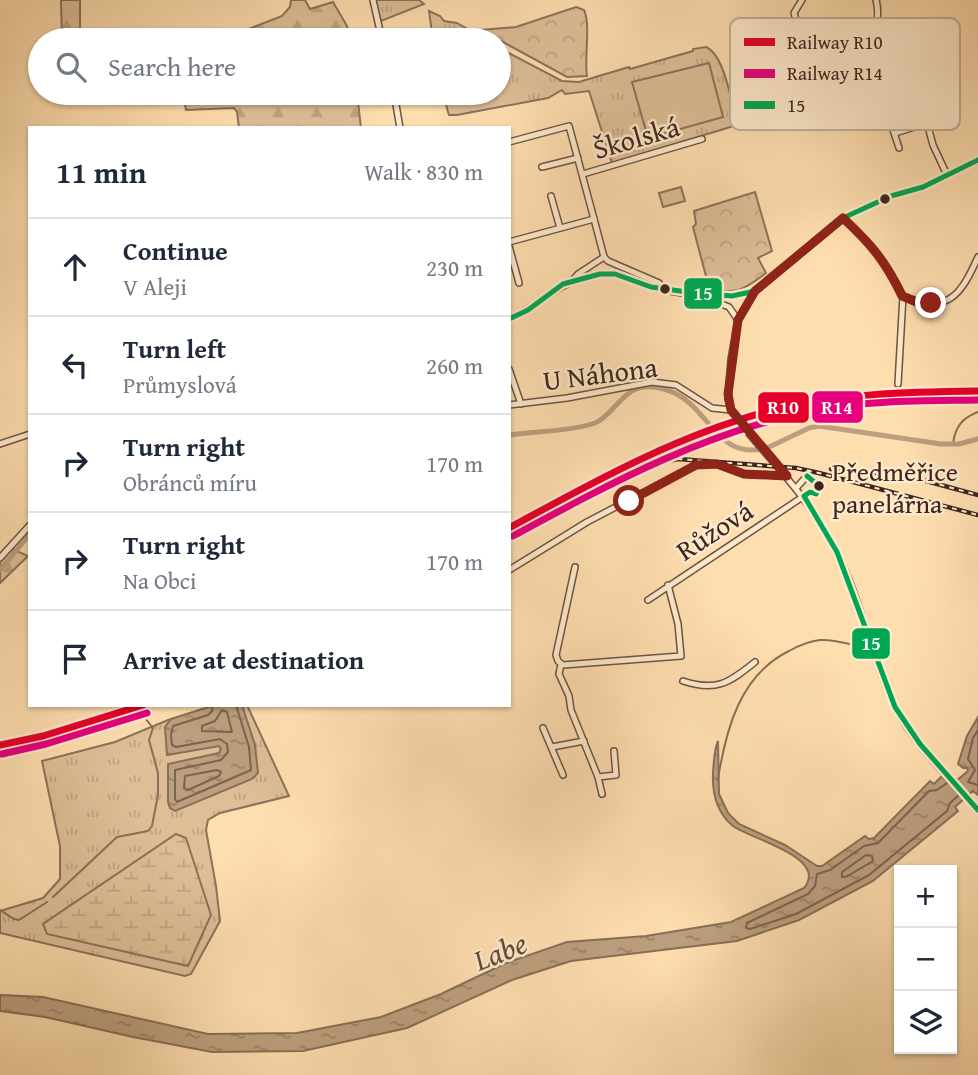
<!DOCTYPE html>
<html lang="en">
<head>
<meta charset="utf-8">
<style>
  :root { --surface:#fff; --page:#f2f2f3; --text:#1f2937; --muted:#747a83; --line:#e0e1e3 }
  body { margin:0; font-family:"Gentium Book Plus",serif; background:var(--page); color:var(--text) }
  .controls { position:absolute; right:21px; bottom:21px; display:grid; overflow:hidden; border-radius:0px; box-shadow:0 2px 5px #0004 }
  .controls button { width:63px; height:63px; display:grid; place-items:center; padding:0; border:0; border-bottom:2px solid var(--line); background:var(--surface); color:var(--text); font:35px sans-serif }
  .stop { position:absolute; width:21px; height:21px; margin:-16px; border:5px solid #8f2418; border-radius:50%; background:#fff }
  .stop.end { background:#8f2418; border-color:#fff; box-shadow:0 2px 7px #0008 }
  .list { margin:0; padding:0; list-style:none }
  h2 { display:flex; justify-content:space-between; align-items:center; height:91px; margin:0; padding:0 28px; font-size:30px }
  h2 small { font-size:23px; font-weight:400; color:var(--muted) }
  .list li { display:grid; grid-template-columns:46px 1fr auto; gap:21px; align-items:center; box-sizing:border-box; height:98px; padding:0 28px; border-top:2px solid var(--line) }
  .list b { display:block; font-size:26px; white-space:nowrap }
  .list p { margin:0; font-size:23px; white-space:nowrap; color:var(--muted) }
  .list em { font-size:23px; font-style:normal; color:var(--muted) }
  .icon { flex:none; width:38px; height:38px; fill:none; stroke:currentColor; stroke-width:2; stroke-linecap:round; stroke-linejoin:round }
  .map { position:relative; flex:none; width:978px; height:1075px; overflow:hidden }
  .search { position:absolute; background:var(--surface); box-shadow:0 2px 5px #0004; left:28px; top:28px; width:483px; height:77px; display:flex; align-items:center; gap:18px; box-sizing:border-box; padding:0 24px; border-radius:38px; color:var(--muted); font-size:26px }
  .panel { position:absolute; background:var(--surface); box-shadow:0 2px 5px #0004; left:28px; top:126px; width:483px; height:581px; border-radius:0px }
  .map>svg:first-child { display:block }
</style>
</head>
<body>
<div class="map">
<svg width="978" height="1075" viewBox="0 0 978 1075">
  <defs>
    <pattern id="grass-tufts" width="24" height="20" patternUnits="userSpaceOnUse" patternTransform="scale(1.75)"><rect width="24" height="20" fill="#ddbe97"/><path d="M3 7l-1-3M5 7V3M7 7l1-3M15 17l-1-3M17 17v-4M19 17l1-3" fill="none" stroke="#bfa382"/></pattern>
    <pattern id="forest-firs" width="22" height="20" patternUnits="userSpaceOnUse" patternTransform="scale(1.75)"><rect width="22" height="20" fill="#ddbe97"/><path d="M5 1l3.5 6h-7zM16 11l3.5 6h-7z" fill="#bfa382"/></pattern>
    <pattern id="wetland-marsh" width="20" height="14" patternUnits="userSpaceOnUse" patternTransform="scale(1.75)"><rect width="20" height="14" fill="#ddbe97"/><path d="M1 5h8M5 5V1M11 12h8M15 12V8" fill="none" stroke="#bfa382"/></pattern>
    <pattern id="park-crowns" width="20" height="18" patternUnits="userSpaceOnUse" patternTransform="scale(1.75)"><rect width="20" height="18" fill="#ddbe97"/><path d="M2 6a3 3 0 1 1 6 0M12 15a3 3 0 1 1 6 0" fill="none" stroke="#bfa382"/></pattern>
    <pattern id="water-ripples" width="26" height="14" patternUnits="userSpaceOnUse" patternTransform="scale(1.75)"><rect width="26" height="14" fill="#bc9f7e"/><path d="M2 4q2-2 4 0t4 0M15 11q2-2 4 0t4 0" fill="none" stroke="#9a8267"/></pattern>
  </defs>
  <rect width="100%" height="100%" fill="#feddaf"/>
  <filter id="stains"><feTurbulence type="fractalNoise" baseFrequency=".00286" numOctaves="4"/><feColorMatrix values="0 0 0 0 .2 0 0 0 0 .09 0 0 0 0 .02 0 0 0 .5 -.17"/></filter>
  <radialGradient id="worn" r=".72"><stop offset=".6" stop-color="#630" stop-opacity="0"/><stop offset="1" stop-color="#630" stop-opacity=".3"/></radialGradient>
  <g fill="url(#grass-tufts)" stroke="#8c725c" stroke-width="2">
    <polygon points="375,0 419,0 424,4 381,21"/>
    <polygon points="429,11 440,16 444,21 457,23 486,40 433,40"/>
    <path d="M706,47c19,8 26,58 31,78l-125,38 -23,-72 -24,3 -3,-4 -14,8 -91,17h-8l-1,-3 -5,-19h56v-45l63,33 17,1 50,-15 1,2 63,-18v-2z"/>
    <polygon points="216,705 247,705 289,796 220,813 208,820 206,830 216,886 220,921 191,974 185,976 0,933 0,911 43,898 60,879 60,846 42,761 115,742 168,720"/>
  </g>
  <g fill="url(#forest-firs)" stroke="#8c725c" stroke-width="2">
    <polygon points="61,0 80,0 80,40 62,40"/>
    <polygon points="291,0 305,0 310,9 333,2 347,26 349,40 220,40 282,16 290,7"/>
    <polygon points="183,93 357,93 361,128 239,128 237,112 234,108 186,110"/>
    <polygon points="10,548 28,556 0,583 0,557"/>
  </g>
  <polygon fill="url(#wetland-marsh)" stroke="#8c725c" stroke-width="2" points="176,834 186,838 211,915 188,966 47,934 43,924"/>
  <g fill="url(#park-crowns)" stroke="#8c725c" stroke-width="2">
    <path d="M576,7l8,3c7,15 0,47 3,66l-20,1 -86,-47 35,-3z"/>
    <path d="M755,192l17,59 -14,7 8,15c-23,18 -30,21 -58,16l-1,-9 -14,-53 3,-3 -2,-13z"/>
  </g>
  <g fill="#ddbe97" stroke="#8c725c" stroke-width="2">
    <polygon points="709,63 723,117 648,138 632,82"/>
    <polygon points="681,187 685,201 663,207 659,193"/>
  </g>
  <g fill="url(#water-ripples)" stroke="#896f58" stroke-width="2">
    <polygon points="215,705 242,705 255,745 258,773 252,779 175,811 170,808 168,802 168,764 219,753 221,749 219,746 167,755 165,727 171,719"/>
    <path d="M978,717v78l-5,-4 -18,16 3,4 -85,70 -74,39 -62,21 -166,20 -59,19 -105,48 -104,23 -91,1 -79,-15 -88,-20 -45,-6v-16l43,2 165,37 89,-1 84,-16 60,-23 65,-31 61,-21 79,-6 85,-14 73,-34c25,-31 -54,-49 -71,-62 -16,-13 -21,-34 -20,-54 1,-10 1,-22 5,-31l1,53 9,19 11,11 46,21 32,21h5l43,-30 4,3 5,-1 56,-57 4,3 13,-13 9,10 12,-10 -1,-3h-4l-5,-4 9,-28z"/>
  </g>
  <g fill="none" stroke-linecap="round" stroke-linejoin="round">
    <g stroke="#7c634f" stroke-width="2">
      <polyline points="213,705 212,711 208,715 173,726 171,735 172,745 176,747 220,739 227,744 228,752 221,760 175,770 175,799 177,802 251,770 249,747 236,705"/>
      <polygon points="222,710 227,712 232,732 202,731 202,726 215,721"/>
      <polyline points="978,730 973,738 968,759 975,770 968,782 978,785"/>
      <polygon points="217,770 221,772 219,776 188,790 184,788 185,776"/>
      <polyline points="947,783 937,790 929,791 878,843 864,846 830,870 817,874 815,886 808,894 747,923 746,928 750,929 796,914 869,875 947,811 950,803 959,795"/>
      <polygon points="866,855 872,856 873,861 846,877 842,877 842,872"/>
    </g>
    <g stroke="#896f58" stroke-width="2">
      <path d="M953,444c2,-17 9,-26 25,-32"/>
      <path d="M718,779c8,-50 22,-104 71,-128 9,-5 20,-10 31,-11 14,-1 29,4 43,7"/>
      <polyline points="53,897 117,837 148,831 152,826 158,795 158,773 149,740 153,728 141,713"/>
      <polyline points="0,910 14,919 19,920 47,902"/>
    </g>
    <g stroke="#bc9f7e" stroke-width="5">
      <path d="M509,435c20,-3 76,-5 90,-14 24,-16 27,-44 68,-31 44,14 47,72 100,58l42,-20 10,-2 122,18h18l19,-5"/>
      <polyline points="0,570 30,534"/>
    </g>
    <g stroke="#6c5444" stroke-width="8">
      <g id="minor">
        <polyline points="373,0 382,40"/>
        <path d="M802,0l-8,13 3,10c13,8 31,18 46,21 28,6 39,-22 33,-44"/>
        <polyline points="864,41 899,148"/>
        <polyline points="874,69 899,61"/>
        <polyline points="394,93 400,128"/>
        <polyline points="927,123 933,145 947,175"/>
        <polyline points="895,133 943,118"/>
        <polyline points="509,142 569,126 594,219 509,242"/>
        <path d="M978,160l-55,27 -32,9 -48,22 -88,73 -17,29 -7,40 -3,39 3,11 6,9c35,44 74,80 99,132 25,49 35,105 59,155 19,39 54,71 83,104"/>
        <polyline points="542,167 578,158"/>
        <polyline points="583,174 702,139"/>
        <polyline points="551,196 560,228"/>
        <path d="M843,218c29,27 42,41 60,78 45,19 58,-1 75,-39"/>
        <polyline points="509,246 519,283"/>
        <polyline points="604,257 608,261 659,283 663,288"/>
        <polyline points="573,280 578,274 604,257 594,219"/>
        <polyline points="701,296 729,307 738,320"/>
        <path d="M509,319c35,-15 50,-40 91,-45 18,-3 35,8 52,13 32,8 70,12 101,4"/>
        <polyline points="509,369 521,404"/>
        <polyline points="898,384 903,296"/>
        <polyline points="509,405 567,398 652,382 676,385 712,408 731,410"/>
        <polyline points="0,444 30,434"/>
        <polyline points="797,487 807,476"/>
        <polyline points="0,558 30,525"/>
        <polyline points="575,567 556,655 558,661 563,665 681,656 678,624 668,585"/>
        <polyline points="509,570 587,522 696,465 717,464 744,474 787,476"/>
        <polyline points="648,600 804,496"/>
        <polyline points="561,664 559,674 569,696 571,710 598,777 602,794"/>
        <path d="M683,681c33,11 46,2 72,-19"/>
        <polyline points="543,728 563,775"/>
        <polyline points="552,747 584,741"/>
        <polyline points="598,777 616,775 614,751"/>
      </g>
    </g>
    <use href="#minor" stroke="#fee9cb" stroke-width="5"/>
    <g stroke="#3c2720" stroke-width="4.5">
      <g id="rail">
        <polyline points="831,469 904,475 978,495"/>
        <polyline points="602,485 653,464 678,459 796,468 819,473 978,515"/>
      </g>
    </g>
    <use href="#rail" stroke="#fee9cb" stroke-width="2" stroke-dasharray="5" stroke-linecap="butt"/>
    <g stroke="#fee9cb" stroke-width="10">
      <g id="bus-1">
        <polyline points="509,319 528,310 563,284 600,274 615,274 651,287 695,293 732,296 755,291 843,218 891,196 923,187 978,160"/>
        <polyline points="807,476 819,486 816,494 810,492 804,496 837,552 895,707 920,744 978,810"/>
      </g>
    </g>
    <use href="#bus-1" stroke="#00a651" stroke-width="5"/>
    <g stroke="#fee9cb" stroke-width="12">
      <g id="rail-1">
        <path d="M509,528c86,-47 172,-95 268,-119 66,-16 133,-17 201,-18"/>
        <polyline points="0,745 43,736 143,705"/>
      </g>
    </g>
    <g stroke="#fee9cb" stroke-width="12">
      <g id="rail-2">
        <path d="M513,536c98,-53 195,-106 305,-126 53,-10 107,-9 160,-10"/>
        <polyline points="2,754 46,744 147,713"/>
      </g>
    </g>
    <use href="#rail-1" stroke="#e4002b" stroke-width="7"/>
    <use href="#rail-2" stroke="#e5007d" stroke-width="7"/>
  </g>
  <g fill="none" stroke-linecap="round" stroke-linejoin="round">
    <path stroke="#8f2418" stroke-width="9" d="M629,501l67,-36 21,-1 27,10 43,2 -56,-66 -3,-16 10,-74 17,-29 88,-73c28,26 42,43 59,78l17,7h12"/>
  </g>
  <g fill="#3c2720" stroke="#fee9cb" stroke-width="2.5">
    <circle cx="885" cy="199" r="6"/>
    <circle cx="665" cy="289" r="6"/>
    <circle cx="819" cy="486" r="6"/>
  </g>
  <g text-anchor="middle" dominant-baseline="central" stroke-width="5" stroke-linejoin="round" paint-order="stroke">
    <g font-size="26" fill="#3c2720" stroke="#fee9cb" text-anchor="start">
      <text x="832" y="471">Předměřice<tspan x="832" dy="32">panelárna</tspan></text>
    </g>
    <g font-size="28" fill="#3c2720" stroke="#fee9cb">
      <text transform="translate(636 137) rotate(-16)">Školská</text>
      <text transform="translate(600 373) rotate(-7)">U Náhona</text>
      <text transform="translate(714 530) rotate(-33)">Růžová</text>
    </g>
    <g font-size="30" font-style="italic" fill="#624b3c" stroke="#fee9cb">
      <text transform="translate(500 951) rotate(-22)">Labe</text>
    </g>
  </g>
  <rect x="730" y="18" width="230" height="112" rx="10" fill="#fee9cb" stroke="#c4af98" stroke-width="2"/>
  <rect x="744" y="38" width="31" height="8" fill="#e4002b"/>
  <rect x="744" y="69" width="31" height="9" fill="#e5007d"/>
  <rect x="744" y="101" width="31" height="8" fill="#00a651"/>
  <g font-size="19" fill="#3c2720">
    <text x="787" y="49">Railway R10</text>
    <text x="787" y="80">Railway R14</text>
    <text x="787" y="112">15</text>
  </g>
  <g stroke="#fee9cb" stroke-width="2.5">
    <rect x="683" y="277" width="40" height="33" rx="7" fill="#00a651"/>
    <rect x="811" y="390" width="53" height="34" rx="7" fill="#e5007d"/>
    <rect x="757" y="391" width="53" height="33" rx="7" fill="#e4002b"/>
    <rect x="851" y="627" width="40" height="33" rx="7" fill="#00a651"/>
  </g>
  <g font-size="19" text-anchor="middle" font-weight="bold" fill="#fff">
    <text x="703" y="300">15</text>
    <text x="837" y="414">R14</text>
    <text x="783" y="414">R10</text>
    <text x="871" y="650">15</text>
  </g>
  <rect width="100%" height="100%" filter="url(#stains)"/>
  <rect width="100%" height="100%" fill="url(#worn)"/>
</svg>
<div class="controls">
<button>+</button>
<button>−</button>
<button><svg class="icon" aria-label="layers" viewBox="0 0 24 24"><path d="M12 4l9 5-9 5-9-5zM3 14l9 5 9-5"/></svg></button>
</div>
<div class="stop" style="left:629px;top:501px"></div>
<div class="stop end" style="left:931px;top:303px"></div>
<div class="search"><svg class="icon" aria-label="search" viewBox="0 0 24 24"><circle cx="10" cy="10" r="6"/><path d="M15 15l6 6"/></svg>Search here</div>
<section class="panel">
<h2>11 min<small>Walk · 830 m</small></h2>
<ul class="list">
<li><svg class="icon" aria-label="ahead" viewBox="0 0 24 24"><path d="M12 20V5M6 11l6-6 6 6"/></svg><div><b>Continue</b><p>V Aleji</p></div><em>230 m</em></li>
<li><svg class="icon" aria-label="left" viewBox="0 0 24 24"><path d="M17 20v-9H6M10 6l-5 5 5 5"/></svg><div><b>Turn left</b><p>Průmyslová</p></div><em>260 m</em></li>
<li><svg class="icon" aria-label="right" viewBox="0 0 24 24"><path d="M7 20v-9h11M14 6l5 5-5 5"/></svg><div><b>Turn right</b><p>Obránců míru</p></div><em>170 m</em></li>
<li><svg class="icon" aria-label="right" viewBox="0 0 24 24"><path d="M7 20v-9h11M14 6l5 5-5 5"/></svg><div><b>Turn right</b><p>Na Obci</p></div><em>170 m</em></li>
<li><svg class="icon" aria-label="arrive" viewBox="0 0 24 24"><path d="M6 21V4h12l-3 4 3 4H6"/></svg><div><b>Arrive at destination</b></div></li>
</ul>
</section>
</div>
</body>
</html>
